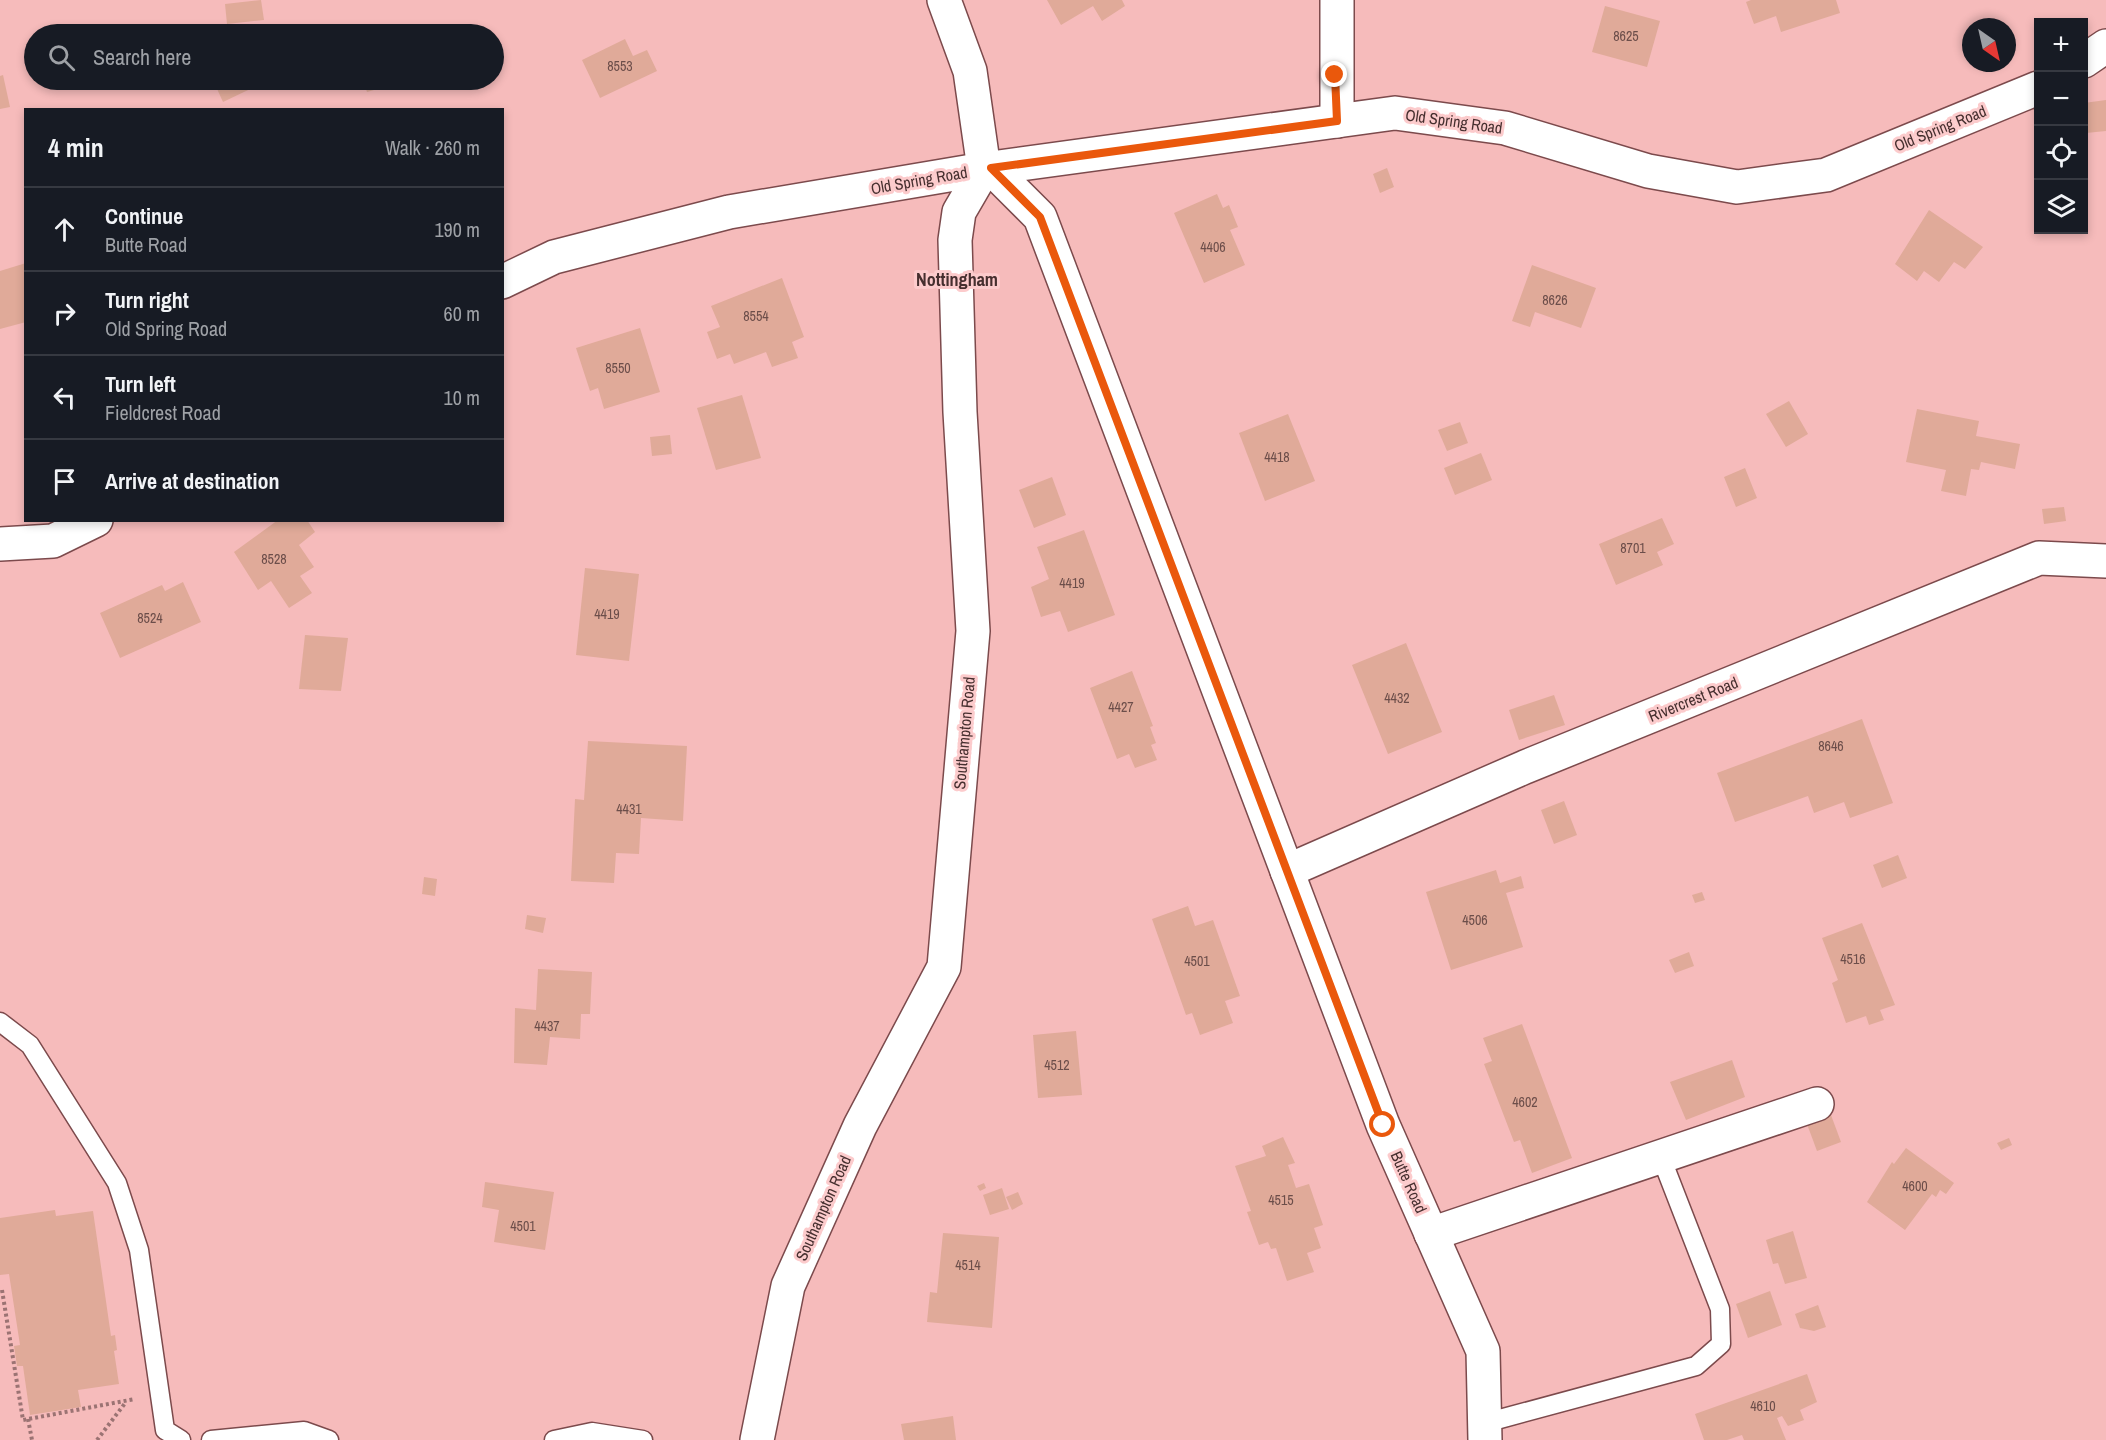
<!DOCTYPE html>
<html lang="en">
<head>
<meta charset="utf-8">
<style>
  :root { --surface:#171b24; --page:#242831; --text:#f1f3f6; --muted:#9ea1a6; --line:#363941 }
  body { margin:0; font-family:"Archivo Narrow",sans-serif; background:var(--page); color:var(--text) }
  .controls { position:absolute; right:18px; top:18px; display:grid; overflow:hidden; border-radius:0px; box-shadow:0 3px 9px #0003 }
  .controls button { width:54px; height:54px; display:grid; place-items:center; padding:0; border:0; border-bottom:2px solid var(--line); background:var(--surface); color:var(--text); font:30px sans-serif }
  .compass { position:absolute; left:1962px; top:18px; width:54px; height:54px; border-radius:50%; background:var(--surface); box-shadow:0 3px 9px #0003; rotate:146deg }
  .stop { position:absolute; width:18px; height:18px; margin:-14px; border:4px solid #ea580c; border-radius:50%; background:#fff }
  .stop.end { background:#ea580c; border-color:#fff; box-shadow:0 2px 6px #0008 }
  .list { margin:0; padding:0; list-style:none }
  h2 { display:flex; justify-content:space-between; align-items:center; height:78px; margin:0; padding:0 24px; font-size:26px }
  h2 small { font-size:20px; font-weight:400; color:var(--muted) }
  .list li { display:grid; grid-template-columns:39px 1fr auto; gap:18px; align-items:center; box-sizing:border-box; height:84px; padding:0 24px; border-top:2px solid var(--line) }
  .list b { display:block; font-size:22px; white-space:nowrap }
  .list p { margin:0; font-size:20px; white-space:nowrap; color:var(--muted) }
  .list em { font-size:20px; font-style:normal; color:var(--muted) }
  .icon { flex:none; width:33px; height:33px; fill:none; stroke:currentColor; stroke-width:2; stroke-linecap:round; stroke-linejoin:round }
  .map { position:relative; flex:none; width:2106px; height:1440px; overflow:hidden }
  .search { position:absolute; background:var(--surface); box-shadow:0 3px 9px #0003; left:24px; top:24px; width:480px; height:66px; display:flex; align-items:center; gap:15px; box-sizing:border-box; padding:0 21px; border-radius:33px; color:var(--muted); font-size:22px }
  .panel { position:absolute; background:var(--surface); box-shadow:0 3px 9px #0003; left:24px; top:108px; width:480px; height:414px; border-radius:0px }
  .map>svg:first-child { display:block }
</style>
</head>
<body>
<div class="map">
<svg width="2106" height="1440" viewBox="0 0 2106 1440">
  <rect width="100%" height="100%" fill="#f6bbbb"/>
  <g fill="#e0aa99">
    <polygon points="261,0 264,20 227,24 225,4"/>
    <polygon points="1047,0 1122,0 1125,6 1102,21 1093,6 1061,25"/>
    <polygon points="1751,0 1836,0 1840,13 1781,32 1776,16 1754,24 1746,2"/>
    <polygon points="1605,6 1660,21 1647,67 1592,52"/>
    <polygon points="625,39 633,56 647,50 657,71 600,98 582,60"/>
    <polygon points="3,75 10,107 0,109 0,76"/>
    <polygon points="213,80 266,80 267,81 223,102"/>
    <polygon points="363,80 409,80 367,92"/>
    <polygon points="2106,100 2106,131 2086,133 2084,103"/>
    <polygon points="1387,168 1394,187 1380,193 1373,174"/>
    <polygon points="1217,194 1223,208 1229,205 1238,227 1230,230 1245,265 1204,283 1174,213"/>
    <polygon points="1929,210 1983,247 1965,269 1954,262 1939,282 1924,271 1917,281 1895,264"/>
    <polygon points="26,263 26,322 0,329 0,271"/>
    <polygon points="1532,265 1596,288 1581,328 1535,312 1530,327 1512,321"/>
    <polygon points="782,278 804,337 792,342 798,358 772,367 766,352 734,364 730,354 717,359 707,332 720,327 711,306"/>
    <polygon points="640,328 660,392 604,409 598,388 590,391 576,348"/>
    <polygon points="742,395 761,458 716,470 697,408"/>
    <polygon points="1789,401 1808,434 1786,447 1766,414"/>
    <polygon points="1917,409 1979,421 1976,436 2020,444 2015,469 1981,462 1979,470 1971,469 1966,496 1941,491 1946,470 1906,462"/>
    <polygon points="1288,414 1315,481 1265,501 1239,433"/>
    <polygon points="1460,422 1468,443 1447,451 1438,430"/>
    <polygon points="670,435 672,454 652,456 650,437"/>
    <polygon points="1481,453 1492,480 1455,495 1444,468"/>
    <polygon points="1745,468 1757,498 1736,507 1724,477"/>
    <polygon points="1052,477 1066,515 1034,528 1019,490"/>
    <polygon points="2064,507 2066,521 2044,524 2042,509"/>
    <polygon points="1662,518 1674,544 1657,552 1663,565 1616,585 1599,544"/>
    <polygon points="278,520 307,520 315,532 299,545 314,567 300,576 312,593 289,608 271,581 258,590 234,552"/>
    <polygon points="1084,530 1115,615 1068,632 1060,611 1041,617 1031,587 1049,579 1037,547"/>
    <polygon points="585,568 639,574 629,661 576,655"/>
    <polygon points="183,582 201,622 120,658 100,613 162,585 165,591"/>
    <polygon points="305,635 348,638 341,691 299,689"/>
    <polygon points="1406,643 1442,732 1388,754 1352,665"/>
    <polygon points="1132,671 1153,726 1150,727 1156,743 1151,745 1157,760 1135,768 1129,754 1117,759 1090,688"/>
    <polygon points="1554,695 1565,725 1519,740 1509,710"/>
    <polygon points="1862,719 1893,803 1850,818 1844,802 1814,813 1808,796 1735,822 1717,773"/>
    <polygon points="588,741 687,746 683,821 641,818 639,854 616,853 614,883 571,881 575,799 584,800"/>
    <polygon points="1564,801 1577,835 1554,844 1541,810"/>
    <polygon points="1898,855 1907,878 1882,888 1873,865"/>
    <polygon points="1496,870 1500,883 1521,876 1524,888 1506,893 1523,947 1451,970 1426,892"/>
    <polygon points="424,877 437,879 435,896 422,894"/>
    <polygon points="1702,892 1705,900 1695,903 1692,895"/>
    <polygon points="1188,906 1195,926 1213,920 1240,996 1225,1001 1233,1023 1200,1035 1192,1013 1186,1015 1152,919"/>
    <polygon points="527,915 546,918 543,933 525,929"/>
    <polygon points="1862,923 1895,1005 1880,1010 1884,1020 1869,1025 1866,1016 1846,1023 1832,983 1838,980 1822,938"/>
    <polygon points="1689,952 1694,966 1675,973 1669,960"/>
    <polygon points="538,969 592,972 590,1014 581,1014 580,1039 550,1037 547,1065 514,1063 515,1008 536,1010"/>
    <polygon points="1522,1024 1572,1158 1532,1173 1520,1140 1514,1142 1484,1064 1492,1061 1483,1038"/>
    <polygon points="1076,1031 1082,1095 1038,1098 1033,1035"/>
    <polygon points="1732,1060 1745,1097 1686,1120 1670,1082"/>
    <polygon points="1828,1107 1841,1142 1817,1151 1804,1116"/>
    <polygon points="1283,1137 1295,1163 1288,1165 1296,1188 1309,1184 1323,1225 1314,1228 1321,1248 1307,1253 1314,1272 1287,1281 1276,1248 1271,1249 1268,1242 1259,1245 1247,1212 1251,1211 1235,1166 1266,1156 1262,1146"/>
    <polygon points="2009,1138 2012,1145 2001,1150 1997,1143"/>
    <polygon points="1906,1148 1954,1183 1946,1194 1940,1190 1936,1197 1932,1194 1905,1230 1867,1202 1892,1162 1894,1164"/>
    <polygon points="485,1182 554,1192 545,1250 494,1242 499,1210 482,1207"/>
    <polygon points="984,1183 986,1188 980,1191 977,1186"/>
    <polygon points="1002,1188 1009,1209 990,1215 983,1195"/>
    <polygon points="1018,1192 1023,1204 1012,1210 1006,1197"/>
    <polygon points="55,1210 56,1216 93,1211 111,1336 115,1335 117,1350 114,1351 119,1384 78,1390 81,1407 30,1415 23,1366 17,1366 14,1346 20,1345 9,1274 0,1275 0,1218"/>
    <polygon points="1793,1231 1807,1278 1785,1284 1778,1263 1773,1264 1766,1240"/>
    <polygon points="943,1233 999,1237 992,1328 927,1322 930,1292 937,1293"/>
    <polygon points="1770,1291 1782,1325 1748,1338 1736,1304"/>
    <polygon points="1818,1305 1826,1327 1814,1331 1800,1328 1795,1314"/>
    <polygon points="1807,1374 1817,1402 1800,1410 1804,1420 1788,1426 1782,1416 1777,1418 1786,1440 1744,1440 1742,1435 1727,1440 1704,1440 1695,1414"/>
    <polygon points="953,1416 956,1440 904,1440 901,1424"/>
  </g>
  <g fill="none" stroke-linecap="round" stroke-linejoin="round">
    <g stroke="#7c4a4c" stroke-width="21">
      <g id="lane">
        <polyline points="0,1022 30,1045 117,1183 139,1250 165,1430 181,1440"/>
        <polyline points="1485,1423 1696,1366 1721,1344 1720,1309 1661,1157"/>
        <polyline points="211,1440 304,1431 329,1440"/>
        <polyline points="554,1440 592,1432 643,1440"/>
      </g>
    </g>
    <g stroke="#7c4a4c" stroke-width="36">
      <g id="street">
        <polyline points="2084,61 2106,46"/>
        <polyline points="1337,121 1337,0"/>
        <polyline points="991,168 1040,217 1383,1125 1483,1351 1485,1440"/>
        <polyline points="502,282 554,257 729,212 984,169 1395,113 1505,128 1648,171 1737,187 1826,175 2038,88"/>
        <polyline points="0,544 53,541 96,520"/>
        <polyline points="1287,871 1525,767 2039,558 2106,561"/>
        <polyline points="1431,1234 1817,1104"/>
        <polyline points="757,1440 788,1286 860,1126 944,967 973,631 960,412 955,240 959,212 984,169 970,71 944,0"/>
      </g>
    </g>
    <g stroke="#9b7373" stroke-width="4" stroke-dasharray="3 3" stroke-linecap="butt">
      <polyline points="2,1290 23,1420 135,1399"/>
      <polyline points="28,1419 32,1440"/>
      <polyline points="97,1440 126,1402"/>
    </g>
    <use href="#lane" stroke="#fff" stroke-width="18"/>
    <use href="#street" stroke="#fff" stroke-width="33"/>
  </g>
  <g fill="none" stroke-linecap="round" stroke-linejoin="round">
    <polyline stroke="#ea580c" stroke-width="8" points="1335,75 1337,121 991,168 1040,217 1383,1125"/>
  </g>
  <g text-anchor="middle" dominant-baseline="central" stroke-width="6" stroke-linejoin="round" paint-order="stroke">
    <g font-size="14" fill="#6c4e4a">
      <text x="1626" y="36">8625</text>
      <text x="620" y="66">8553</text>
      <text x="1213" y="247">4406</text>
      <text x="1555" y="300">8626</text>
      <text x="756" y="316">8554</text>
      <text x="618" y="368">8550</text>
      <text x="1277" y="457">4418</text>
      <text x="1633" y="548">8701</text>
      <text x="274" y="559">8528</text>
      <text x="1072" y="583">4419</text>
      <text x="607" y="614">4419</text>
      <text x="150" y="618">8524</text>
      <text x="1397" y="698">4432</text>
      <text x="1121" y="707">4427</text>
      <text x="1831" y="746">8646</text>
      <text x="629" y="809">4431</text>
      <text x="1475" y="920">4506</text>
      <text x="1853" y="959">4516</text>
      <text x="1197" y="961">4501</text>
      <text x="547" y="1026">4437</text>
      <text x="1057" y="1065">4512</text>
      <text x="1525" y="1102">4602</text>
      <text x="1915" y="1186">4600</text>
      <text x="1281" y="1200">4515</text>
      <text x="523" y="1226">4501</text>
      <text x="968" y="1265">4514</text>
      <text x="1763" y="1406">4610</text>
    </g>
    <g font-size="16" fill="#462f2f" stroke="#fccbcc">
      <text transform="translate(1454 121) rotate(8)">Old Spring Road</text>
      <text transform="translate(1940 128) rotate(-22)">Old Spring Road</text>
      <text transform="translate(919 180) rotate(-10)">Old Spring Road</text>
      <text transform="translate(1693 699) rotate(-22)">Rivercrest Road</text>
      <text transform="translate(964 733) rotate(-85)">Southampton Road</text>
      <text transform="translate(1409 1182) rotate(66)">Butte Road</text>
      <text transform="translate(823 1208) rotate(-66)">Southampton Road</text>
    </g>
    <g font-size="18" font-weight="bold" fill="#462f2f" stroke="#fccbcc">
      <text x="957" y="279">Nottingham</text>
    </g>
  </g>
</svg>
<div class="controls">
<button>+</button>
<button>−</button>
<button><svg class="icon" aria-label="locate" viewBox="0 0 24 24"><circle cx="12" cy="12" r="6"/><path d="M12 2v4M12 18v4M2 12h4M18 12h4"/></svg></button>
<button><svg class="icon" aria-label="layers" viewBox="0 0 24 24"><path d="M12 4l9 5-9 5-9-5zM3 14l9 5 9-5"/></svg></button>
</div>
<svg class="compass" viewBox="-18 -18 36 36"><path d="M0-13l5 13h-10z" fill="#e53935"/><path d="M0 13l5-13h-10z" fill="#9ea1a6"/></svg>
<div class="stop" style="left:1383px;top:1125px"></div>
<div class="stop end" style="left:1335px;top:75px"></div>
<div class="search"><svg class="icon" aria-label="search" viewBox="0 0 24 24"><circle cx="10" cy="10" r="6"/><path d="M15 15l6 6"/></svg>Search here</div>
<section class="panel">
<h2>4 min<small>Walk · 260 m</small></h2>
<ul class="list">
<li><svg class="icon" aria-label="ahead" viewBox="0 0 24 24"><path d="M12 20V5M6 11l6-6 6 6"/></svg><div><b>Continue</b><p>Butte Road</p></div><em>190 m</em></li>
<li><svg class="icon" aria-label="right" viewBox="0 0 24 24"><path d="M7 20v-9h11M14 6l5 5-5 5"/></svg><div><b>Turn right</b><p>Old Spring Road</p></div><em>60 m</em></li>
<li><svg class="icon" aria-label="left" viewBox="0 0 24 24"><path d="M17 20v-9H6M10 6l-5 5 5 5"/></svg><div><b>Turn left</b><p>Fieldcrest Road</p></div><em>10 m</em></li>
<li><svg class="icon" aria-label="arrive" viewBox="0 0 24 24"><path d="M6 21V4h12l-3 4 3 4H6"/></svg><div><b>Arrive at destination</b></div></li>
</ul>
</section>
</div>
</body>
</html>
